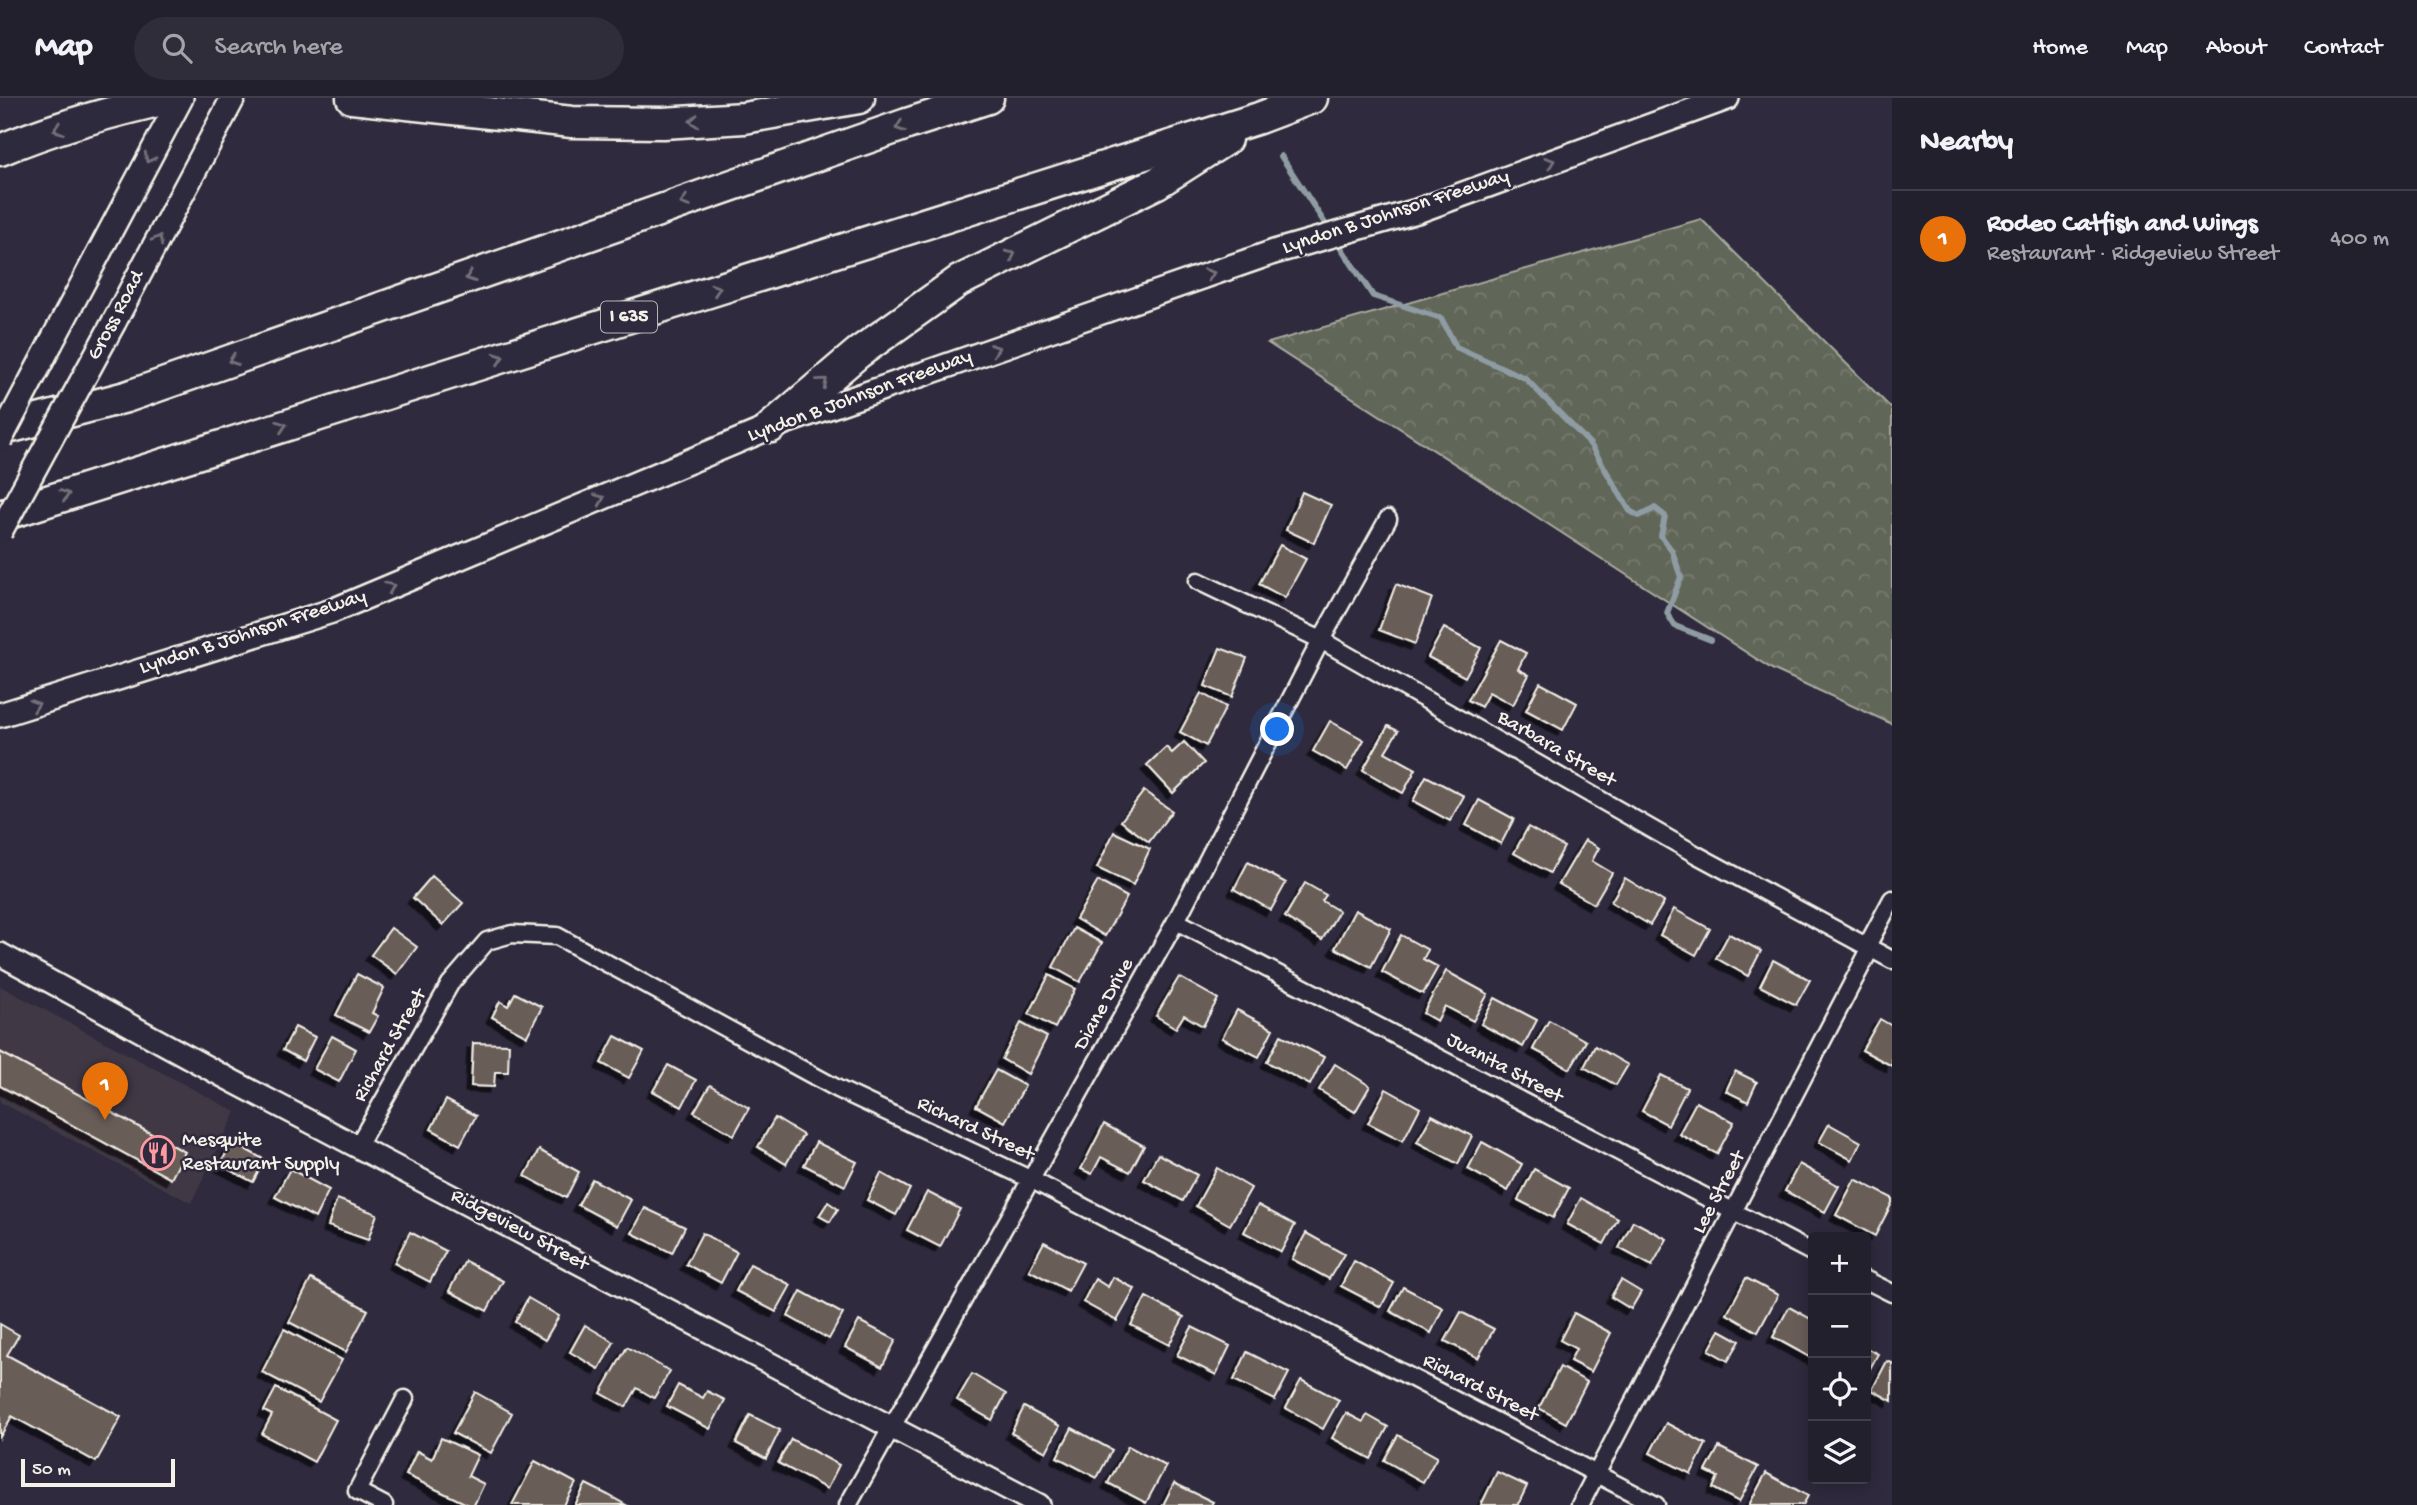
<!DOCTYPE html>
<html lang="en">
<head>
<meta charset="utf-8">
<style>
  :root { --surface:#23202e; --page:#2f2d3a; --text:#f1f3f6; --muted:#a3a3aa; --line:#403e4a; --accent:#ff9aa2 }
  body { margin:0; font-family:"Gochi Hand",sans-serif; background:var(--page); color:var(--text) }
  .controls { position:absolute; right:21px; bottom:21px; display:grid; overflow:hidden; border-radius:7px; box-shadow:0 4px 18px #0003 }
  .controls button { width:63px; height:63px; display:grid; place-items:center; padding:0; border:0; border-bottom:2px solid var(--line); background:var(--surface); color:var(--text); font:35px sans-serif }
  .scale { position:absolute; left:21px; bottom:18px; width:154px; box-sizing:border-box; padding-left:7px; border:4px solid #f4f1e8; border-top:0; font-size:19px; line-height:24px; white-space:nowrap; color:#f4f1e8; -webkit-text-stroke:5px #2f2a3d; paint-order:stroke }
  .you { position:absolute; left:1278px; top:632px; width:24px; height:24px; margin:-18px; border:5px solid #fff; border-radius:50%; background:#1a73e8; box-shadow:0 0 0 10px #1a73e833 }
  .badge { display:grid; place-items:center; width:46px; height:46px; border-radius:50%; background:var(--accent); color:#fff; font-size:23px; font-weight:700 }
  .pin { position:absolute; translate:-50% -58px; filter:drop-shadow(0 2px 4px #0008) }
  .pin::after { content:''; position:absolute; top:37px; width:24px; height:21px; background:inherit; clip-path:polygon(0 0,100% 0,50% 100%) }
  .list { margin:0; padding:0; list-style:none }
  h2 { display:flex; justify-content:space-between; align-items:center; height:91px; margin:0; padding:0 28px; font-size:30px }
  h2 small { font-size:23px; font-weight:400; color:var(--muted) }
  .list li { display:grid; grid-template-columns:46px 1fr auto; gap:21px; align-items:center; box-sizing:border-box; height:98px; padding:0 28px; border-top:2px solid var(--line) }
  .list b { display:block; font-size:26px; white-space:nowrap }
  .list p { margin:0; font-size:23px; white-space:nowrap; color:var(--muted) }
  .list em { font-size:23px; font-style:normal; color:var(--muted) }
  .icon { flex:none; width:38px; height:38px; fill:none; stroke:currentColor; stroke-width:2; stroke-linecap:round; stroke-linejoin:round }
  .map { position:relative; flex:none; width:1892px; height:1407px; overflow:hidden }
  header { display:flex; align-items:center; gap:42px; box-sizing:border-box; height:98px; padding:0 35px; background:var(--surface); border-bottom:2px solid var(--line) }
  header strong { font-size:33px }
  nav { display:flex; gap:38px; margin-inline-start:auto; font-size:24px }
  .search { width:490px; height:63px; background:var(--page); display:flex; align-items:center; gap:18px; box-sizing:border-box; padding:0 24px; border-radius:38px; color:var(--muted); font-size:26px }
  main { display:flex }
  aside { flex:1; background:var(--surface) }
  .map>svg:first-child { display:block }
</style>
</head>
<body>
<header>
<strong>Map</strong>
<div class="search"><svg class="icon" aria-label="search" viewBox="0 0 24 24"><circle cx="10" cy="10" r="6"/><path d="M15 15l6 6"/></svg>Search here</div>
<nav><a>Home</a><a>Map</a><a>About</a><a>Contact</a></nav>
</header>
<main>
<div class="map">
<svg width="1892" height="1407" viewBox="0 0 1892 1407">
  <defs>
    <pattern id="forest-crowns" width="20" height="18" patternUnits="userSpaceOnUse" patternTransform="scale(1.75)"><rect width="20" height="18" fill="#616658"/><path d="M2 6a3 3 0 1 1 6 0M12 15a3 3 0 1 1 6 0" fill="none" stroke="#787c70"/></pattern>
    <filter id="shadow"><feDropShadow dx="-5.5" dy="5.5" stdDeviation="0" flood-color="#0009"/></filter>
  </defs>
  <rect width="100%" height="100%" fill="#2f2a3d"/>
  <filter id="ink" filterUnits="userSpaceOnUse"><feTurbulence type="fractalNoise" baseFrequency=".0143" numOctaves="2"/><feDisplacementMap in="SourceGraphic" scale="14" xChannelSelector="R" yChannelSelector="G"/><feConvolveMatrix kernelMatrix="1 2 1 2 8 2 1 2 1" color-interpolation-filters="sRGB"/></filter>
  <g filter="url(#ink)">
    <polygon fill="#403945" points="0,888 236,1014 191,1105 0,1004"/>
    <polygon fill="url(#forest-crowns)" stroke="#aaaca0" stroke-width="2" points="1701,121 1892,311 1892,626 1772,571 1268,245"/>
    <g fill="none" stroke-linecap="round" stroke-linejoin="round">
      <g stroke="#8f9ca3" stroke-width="6">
        <polyline points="1281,58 1330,133"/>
        <polyline points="1336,142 1373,198 1441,220 1456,249 1525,280 1590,346 1630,413 1639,418 1655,410 1665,418 1661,438 1672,453 1681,479 1667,515 1675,528 1711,542"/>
      </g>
    </g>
    <g fill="#695d58" stroke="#f4f1e8" stroke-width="2" filter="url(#shadow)">
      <polygon points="1302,394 1331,407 1314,445 1286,432"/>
      <polygon points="1280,447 1306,461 1285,500 1259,486"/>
      <polygon points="1396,486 1432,500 1415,546 1379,532"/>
      <polygon points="1444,530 1481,550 1465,579 1428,559"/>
      <polygon points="1501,542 1526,555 1518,571 1529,577 1513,607 1489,594 1481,609 1468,602"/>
      <polygon points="1220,550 1247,560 1232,599 1205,588"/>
      <polygon points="1540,585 1577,605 1563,632 1526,612"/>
      <polygon points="1201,595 1226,609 1206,648 1180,634"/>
      <polygon points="1330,623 1364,642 1347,672 1313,653"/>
      <polygon points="1388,628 1398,633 1385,654 1416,671 1403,695 1363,672"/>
      <polygon points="1184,644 1204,665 1173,695 1147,667 1166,649 1172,655"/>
      <polygon points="1426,678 1464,698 1450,723 1413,703"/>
      <polygon points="1144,693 1172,713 1149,744 1121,723"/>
      <polygon points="1479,702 1514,721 1501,746 1466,727"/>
      <polygon points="1528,729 1564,749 1550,775 1514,755"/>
      <polygon points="1114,734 1150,751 1133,787 1097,770"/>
      <polygon points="1585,742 1599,750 1592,763 1612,775 1594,806 1559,786"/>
      <polygon points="1248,764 1286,785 1271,812 1234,791"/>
      <polygon points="432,778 463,805 443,827 413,800"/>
      <polygon points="1625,780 1664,804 1650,827 1611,804"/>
      <polygon points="1098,783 1127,799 1105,838 1076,821"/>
      <polygon points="1305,785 1326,797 1322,803 1339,813 1322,842 1285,819"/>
      <polygon points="1674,811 1710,831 1696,857 1660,837"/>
      <polygon points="1355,812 1391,831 1371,869 1335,850"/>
      <polygon points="391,830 417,849 397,876 371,857"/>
      <polygon points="1074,830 1102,845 1080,884 1053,869"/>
      <polygon points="1729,836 1761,853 1748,878 1716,860"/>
      <polygon points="1401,837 1428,852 1423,861 1438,869 1423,896 1382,874"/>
      <polygon points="1773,862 1810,882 1796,907 1760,888"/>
      <polygon points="1446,873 1488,896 1473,923 1445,908 1437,923 1423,915"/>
      <polygon points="357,876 384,890 372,915 378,918 369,934 336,917"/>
      <polygon points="1049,877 1075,891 1055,930 1029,916"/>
      <polygon points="1179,879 1218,901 1203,928 1184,917 1176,930 1156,918"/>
      <polygon points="515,895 542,909 527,938 492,919 500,903 508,908"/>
      <polygon points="1495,900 1537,922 1523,949 1481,926"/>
      <polygon points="1237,912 1273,931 1259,959 1222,940"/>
      <polygon points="1880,921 1892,928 1892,968 1862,952"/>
      <polygon points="1549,922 1586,943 1570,971 1533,951"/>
      <polygon points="1021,925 1047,939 1028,976 1002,961"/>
      <polygon points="295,929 315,939 303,963 283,952"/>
      <polygon points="1281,937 1324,959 1310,987 1267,964"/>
      <polygon points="332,938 356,951 339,984 314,971"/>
      <polygon points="615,938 644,953 629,980 601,965"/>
      <polygon points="473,945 509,946 508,974 495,974 494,989 471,988"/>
      <polygon points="1595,948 1628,967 1616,987 1584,969"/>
      <polygon points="0,954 185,1054 171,1081 0,988"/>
      <polygon points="1335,966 1370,988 1355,1014 1319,992"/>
      <polygon points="668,967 696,982 682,1009 653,993"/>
      <polygon points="996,972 1025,988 1005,1024 976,1008"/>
      <polygon points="1735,973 1757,984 1748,1004 1726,993"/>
      <polygon points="1661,977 1687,990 1668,1027 1642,1013"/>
      <polygon points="710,987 749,1010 734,1037 694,1014"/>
      <polygon points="1386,991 1420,1010 1403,1043 1368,1025"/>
      <polygon points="446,1002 476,1018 460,1047 431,1031"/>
      <polygon points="1696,1004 1734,1024 1717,1056 1679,1036"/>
      <polygon points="1432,1017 1472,1038 1458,1066 1417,1044"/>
      <polygon points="775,1020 803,1037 786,1066 758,1049"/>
      <polygon points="1104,1026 1144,1048 1130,1074 1101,1059 1092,1076 1081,1071"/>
      <polygon points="1829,1026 1861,1044 1852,1062 1819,1044"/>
      <polygon points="232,1044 265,1062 253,1084 220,1067"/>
      <polygon points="816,1044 857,1064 845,1088 804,1067"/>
      <polygon points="1482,1044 1522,1066 1508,1093 1468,1071"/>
      <polygon points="539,1052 579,1074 566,1100 525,1078"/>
      <polygon points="1158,1056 1197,1077 1183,1103 1144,1082"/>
      <polygon points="1799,1066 1839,1088 1825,1114 1785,1093"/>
      <polygon points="1217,1070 1251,1090 1230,1127 1196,1108"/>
      <polygon points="290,1071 329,1092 315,1120 275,1099"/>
      <polygon points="1534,1071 1569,1090 1553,1120 1518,1102"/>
      <polygon points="881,1075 910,1091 896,1117 867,1102"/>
      <polygon points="592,1081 631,1102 617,1128 578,1107"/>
      <polygon points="1855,1081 1892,1100 1892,1105 1875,1138 1836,1117"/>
      <polygon points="927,1094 960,1111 940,1149 907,1132"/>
      <polygon points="1581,1100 1618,1121 1604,1146 1567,1126"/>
      <polygon points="337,1101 377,1116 368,1142 328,1128"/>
      <polygon points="828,1104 838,1111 830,1124 819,1118"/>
      <polygon points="1258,1107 1295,1127 1281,1154 1244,1134"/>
      <polygon points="645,1110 685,1129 672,1155 632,1135"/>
      <polygon points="1633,1123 1667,1141 1652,1168 1619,1150"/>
      <polygon points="410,1134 446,1153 430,1184 394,1165"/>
      <polygon points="702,1135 737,1154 721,1185 686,1166"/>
      <polygon points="1306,1135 1344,1156 1329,1181 1292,1161"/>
      <polygon points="1044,1144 1083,1165 1068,1193 1029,1172"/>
      <polygon points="465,1163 503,1183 487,1213 449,1193"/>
      <polygon points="1354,1163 1394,1185 1381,1209 1341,1188"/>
      <polygon points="750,1166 791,1187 776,1214 736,1193"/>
      <polygon points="1113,1179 1135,1191 1117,1223 1083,1204 1095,1181 1108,1189"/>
      <polygon points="1746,1180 1778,1197 1758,1234 1727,1216"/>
      <polygon points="311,1181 368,1212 346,1254 289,1224"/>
      <polygon points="1621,1182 1641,1194 1631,1211 1611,1199"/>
      <polygon points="1403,1189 1443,1210 1431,1235 1390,1213"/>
      <polygon points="801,1193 843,1216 829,1241 788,1218"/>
      <polygon points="1146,1199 1184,1219 1169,1247 1131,1227"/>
      <polygon points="528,1200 559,1218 545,1242 515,1224"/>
      <polygon points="1789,1209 1813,1222 1813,1261 1773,1239"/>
      <polygon points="1461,1214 1494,1231 1478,1260 1445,1243"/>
      <polygon points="1574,1215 1611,1235 1591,1274 1570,1263 1576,1251 1560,1242"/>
      <polygon points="859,1223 896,1242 882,1269 845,1249"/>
      <polygon points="0,1226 19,1237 7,1257 121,1319 96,1364 12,1318 0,1339"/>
      <polygon points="585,1227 614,1244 599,1271 570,1254"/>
      <polygon points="1192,1229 1230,1248 1216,1277 1177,1257"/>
      <polygon points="284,1231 342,1262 319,1304 262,1274"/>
      <polygon points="1720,1232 1740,1243 1728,1263 1709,1252"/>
      <polygon points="627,1249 670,1273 654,1300 637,1290 626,1309 601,1295"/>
      <polygon points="1866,1250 1878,1256 1866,1278"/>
      <polygon points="1247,1254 1289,1275 1275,1302 1234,1282"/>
      <polygon points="1887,1263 1892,1265 1892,1303 1872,1292"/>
      <polygon points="1560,1269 1587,1284 1566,1325 1539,1310"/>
      <polygon points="972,1276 1006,1296 992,1322 957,1302"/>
      <polygon points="1301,1282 1339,1302 1323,1331 1286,1310"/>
      <polygon points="678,1287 703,1300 707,1293 725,1302 710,1331 667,1308"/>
      <polygon points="276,1290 336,1322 314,1364 262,1336 272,1317 264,1313"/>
      <polygon points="475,1294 512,1315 491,1355 453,1335"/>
      <polygon points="1024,1309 1060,1328 1046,1354 1011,1335"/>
      <polygon points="1346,1315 1363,1324 1367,1317 1388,1329 1371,1361 1332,1340"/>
      <polygon points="750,1317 780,1332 766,1361 736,1345"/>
      <polygon points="1666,1325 1706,1346 1691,1376 1650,1355"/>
      <polygon points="1072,1330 1112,1352 1097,1380 1057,1359"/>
      <polygon points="1398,1337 1437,1359 1423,1384 1384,1362"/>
      <polygon points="441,1340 478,1357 468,1378 484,1386 474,1407 469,1407 406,1377 417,1353 432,1361"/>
      <polygon points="791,1341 839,1367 827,1391 778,1365"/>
      <polygon points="1128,1348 1166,1368 1146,1405 1108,1385"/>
      <polygon points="1719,1349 1758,1369 1739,1404 1713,1390 1718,1379 1706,1373"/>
      <polygon points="535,1363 576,1385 564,1407 512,1407"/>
      <polygon points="1497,1374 1527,1388 1518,1407 1481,1407"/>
      <polygon points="1766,1375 1808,1398 1803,1407 1749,1407"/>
      <polygon points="1174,1385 1213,1404 1211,1407 1163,1407"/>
      <polygon points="586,1386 608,1397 626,1407 575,1407"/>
    </g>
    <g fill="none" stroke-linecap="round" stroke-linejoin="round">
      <g stroke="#f4f1e8" stroke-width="21">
        <g id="minor">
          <polyline points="1198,483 1321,542 1697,757 1892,862"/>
          <polyline points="1176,823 1813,1155"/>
          <polyline points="357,1049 450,886 487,843 512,836 557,838 838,991 1032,1082 1656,1407"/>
          <polyline points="1866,1182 1892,1195"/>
          <polyline points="384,1407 357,1393 405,1301"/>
          <polyline points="848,1407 1176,823 1321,542 1388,421"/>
          <polyline points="1580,1407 1867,857 1867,848 1892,801"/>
        </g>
      </g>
      <g stroke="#f4f1e8" stroke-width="26">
        <polyline id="tertiary" points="0,856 223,978 1039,1407"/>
      </g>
      <g stroke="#f4f1e8" stroke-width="28">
        <g id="secondary">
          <polyline points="114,224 233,0"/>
          <polyline points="51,245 181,0"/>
          <polyline points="0,617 332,513 771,329 1274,154 1417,113 1727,0"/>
        </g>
      </g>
      <g stroke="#f4f1e8" stroke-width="35">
        <g id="motorway">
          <polyline points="352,0 572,24 663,25 744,20 859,0"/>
          <path d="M0,52c55,-23 112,-39 171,-52"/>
          <polyline points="771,329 858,255 959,183 1157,85 1226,41"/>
          <polyline points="0,332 126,299 907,26 988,0"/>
          <polyline points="0,418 1259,20 1312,0"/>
        </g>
      </g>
      <use href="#minor" stroke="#2f2a3d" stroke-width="16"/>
      <use href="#tertiary" stroke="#2f2a3d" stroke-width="21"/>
      <use href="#secondary" stroke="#2f2a3d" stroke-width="23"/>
      <use href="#motorway" stroke="#2f2a3d" stroke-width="30"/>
      <g stroke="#f4f1e8" stroke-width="28" stroke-linecap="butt">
        <g id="secondary-bridge">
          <polyline points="0,342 51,245"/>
          <polyline points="0,434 114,224"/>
        </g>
      </g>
      <use href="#secondary-bridge" stroke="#2f2a3d" stroke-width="23"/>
    </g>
    <defs><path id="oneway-chevron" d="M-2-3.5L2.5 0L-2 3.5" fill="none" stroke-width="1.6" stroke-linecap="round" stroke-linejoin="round" transform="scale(1.75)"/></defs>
    <g stroke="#747079">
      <use href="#oneway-chevron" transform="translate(694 23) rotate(176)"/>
      <use href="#oneway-chevron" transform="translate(900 29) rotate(161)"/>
      <use href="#oneway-chevron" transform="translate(58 31) rotate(161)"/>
      <use href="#oneway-chevron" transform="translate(149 60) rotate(118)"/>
      <use href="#oneway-chevron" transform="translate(1550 64) rotate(-20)"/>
      <use href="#oneway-chevron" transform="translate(685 104) rotate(161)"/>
      <use href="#oneway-chevron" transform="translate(158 142) rotate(-62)"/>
      <use href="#oneway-chevron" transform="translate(1011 157) rotate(-26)"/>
      <use href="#oneway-chevron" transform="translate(1210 176) rotate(-19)"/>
      <use href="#oneway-chevron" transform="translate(470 179) rotate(161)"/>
      <use href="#oneway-chevron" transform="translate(716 191) rotate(-18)"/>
      <use href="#oneway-chevron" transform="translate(995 251) rotate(-19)"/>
      <use href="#oneway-chevron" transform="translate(499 260) rotate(-18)"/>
      <use href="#oneway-chevron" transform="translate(233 262) rotate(161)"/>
      <use href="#oneway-chevron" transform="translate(823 284) rotate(-40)"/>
      <use href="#oneway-chevron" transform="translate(282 328) rotate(-18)"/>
      <use href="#oneway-chevron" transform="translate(65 397) rotate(-18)"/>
      <use href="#oneway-chevron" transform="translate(600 401) rotate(-23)"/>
      <use href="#oneway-chevron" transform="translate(390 489) rotate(-23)"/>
      <use href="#oneway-chevron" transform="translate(35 607) rotate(-19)"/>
    </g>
  </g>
  <defs>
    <g id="restaurant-ring" transform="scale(1.75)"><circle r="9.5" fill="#2f2a3d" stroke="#ff9aa2" stroke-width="1.5"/><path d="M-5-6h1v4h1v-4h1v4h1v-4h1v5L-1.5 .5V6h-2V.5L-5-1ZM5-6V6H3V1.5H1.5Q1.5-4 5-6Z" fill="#ff9aa2"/></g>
  </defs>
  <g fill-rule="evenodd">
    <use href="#restaurant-ring" x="158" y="1055"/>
  </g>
  <g text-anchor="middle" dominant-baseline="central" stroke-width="5" stroke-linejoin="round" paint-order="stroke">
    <rect fill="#2f2a3d" stroke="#b9b5b5" stroke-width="2" x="601" y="203.5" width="56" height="31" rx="5"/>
    <g font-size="19" font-weight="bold" fill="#f4f1e8">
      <text x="629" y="219">I 635</text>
    </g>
    <g font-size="21" fill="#f4f1e8" stroke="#2f2a3d">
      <text transform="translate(1396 115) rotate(-18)">Lyndon B Johnson Freeway</text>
      <text transform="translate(117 218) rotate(-62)">Gross Road</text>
      <text transform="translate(860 299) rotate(-20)">Lyndon B Johnson Freeway</text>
      <text transform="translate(253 535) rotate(-18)">Lyndon B Johnson Freeway</text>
      <text transform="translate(1556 652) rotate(30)">Barbara Street</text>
      <text transform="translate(1105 907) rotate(-61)">Diane Drive</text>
      <text transform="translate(391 948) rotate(-60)">Richard Street</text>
      <text transform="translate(1504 971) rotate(28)">Juanita Street</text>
      <text transform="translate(975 1032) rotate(25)">Richard Street</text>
      <text transform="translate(1720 1095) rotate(-62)">Lee Street</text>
      <text transform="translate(519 1133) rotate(28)">Ridgeview Street</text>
      <text transform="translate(1480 1291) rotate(27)">Richard Street</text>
    </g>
    <g font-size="21" fill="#f4f1e8" stroke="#2f2a3d" text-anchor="start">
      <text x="182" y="1043">Mesquite<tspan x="182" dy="24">Restaurant Supply</tspan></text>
    </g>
  </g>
</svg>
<div class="controls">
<button>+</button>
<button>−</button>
<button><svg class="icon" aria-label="locate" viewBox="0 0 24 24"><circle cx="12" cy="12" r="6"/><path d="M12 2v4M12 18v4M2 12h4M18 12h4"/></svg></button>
<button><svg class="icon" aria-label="layers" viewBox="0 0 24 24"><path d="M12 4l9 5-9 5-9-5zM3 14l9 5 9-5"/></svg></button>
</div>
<div class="scale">50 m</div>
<div class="you"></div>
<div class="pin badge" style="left:105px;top:1022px;background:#e8710a">1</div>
</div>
<aside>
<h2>Nearby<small></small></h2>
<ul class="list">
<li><span class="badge" style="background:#e8710a">1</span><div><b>Rodeo Catfish and Wings</b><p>Restaurant · Ridgeview Street</p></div><em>400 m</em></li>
</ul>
</aside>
</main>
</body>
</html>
